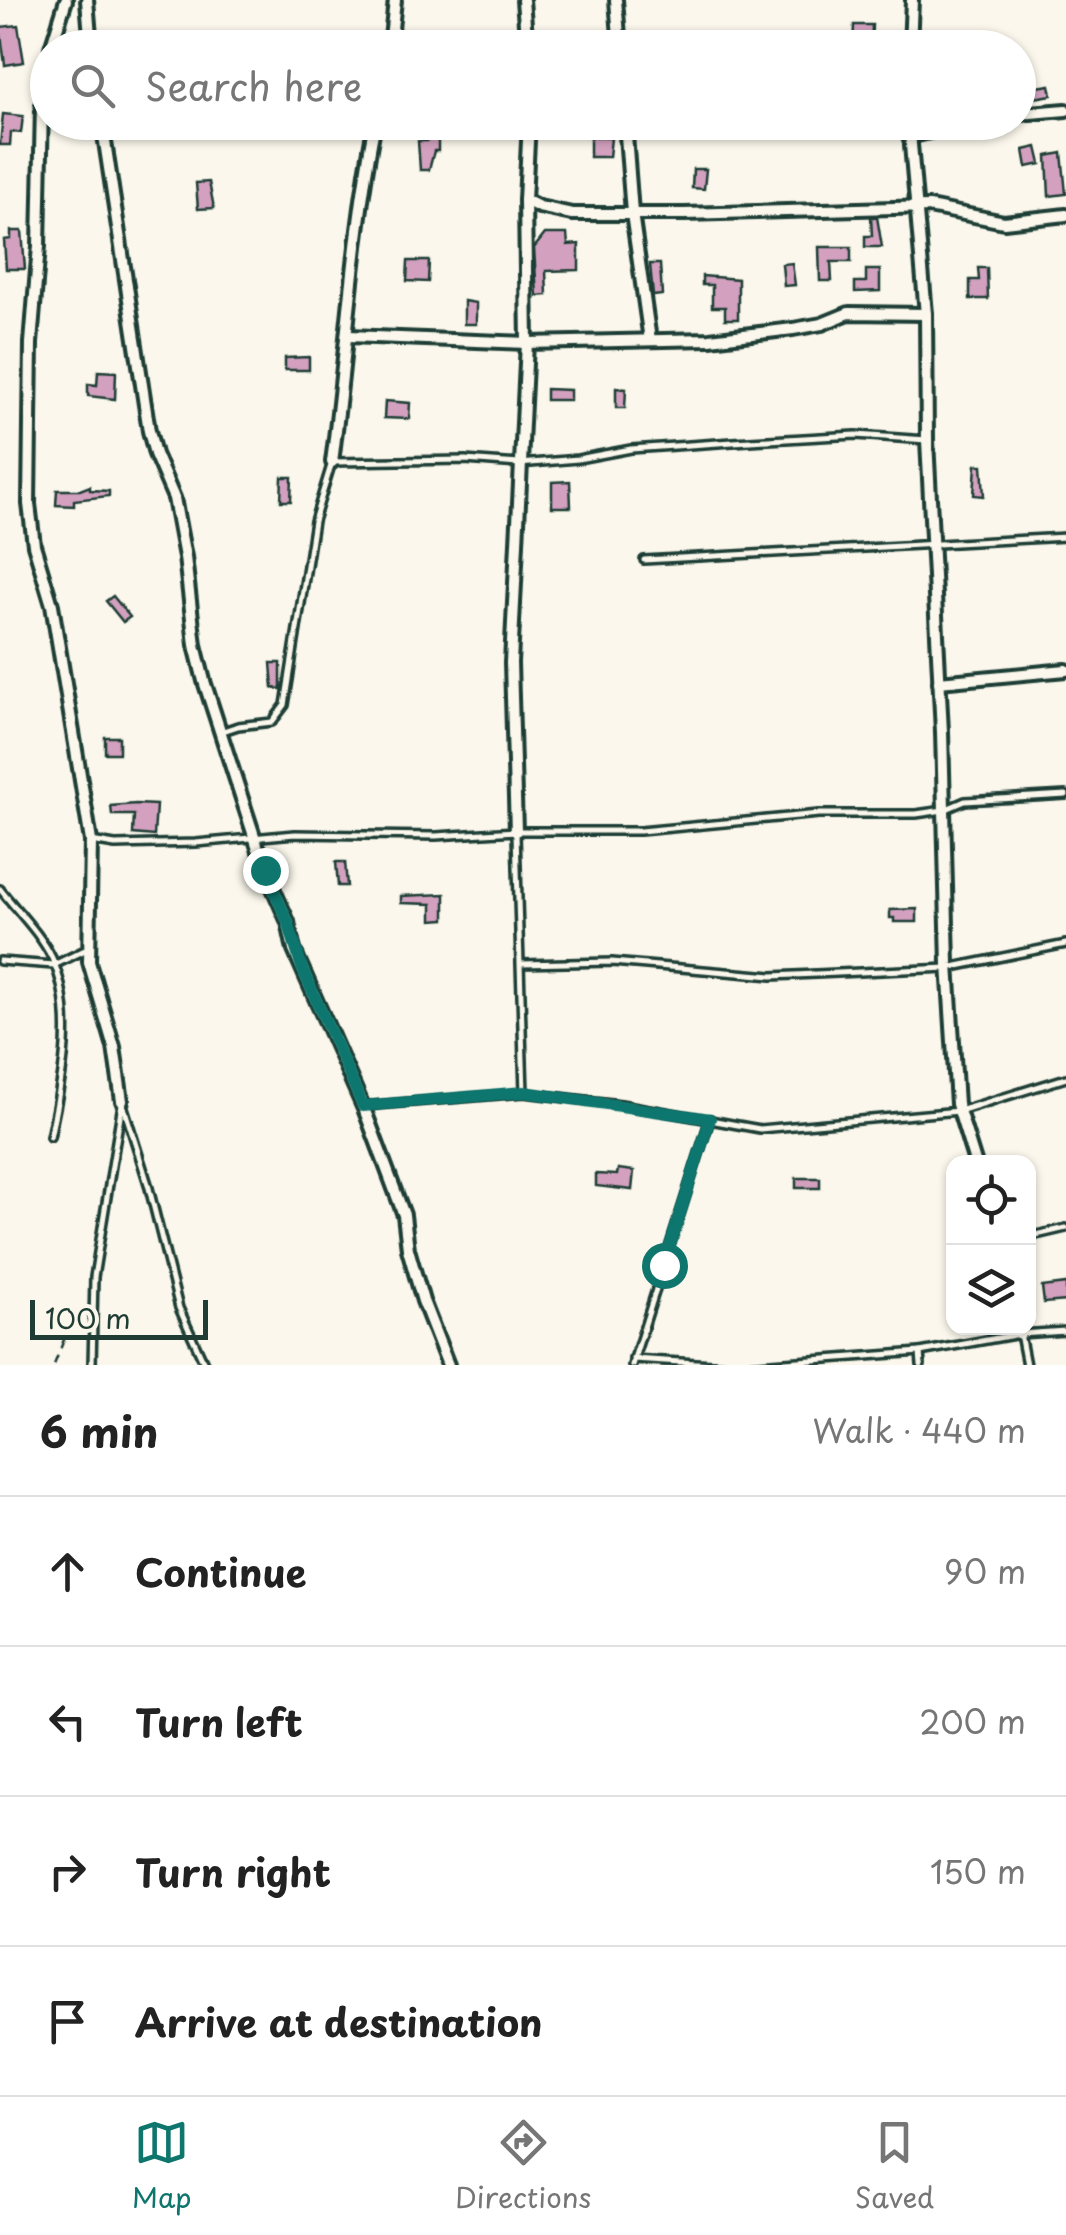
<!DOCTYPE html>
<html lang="en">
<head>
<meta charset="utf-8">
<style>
  :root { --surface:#fff; --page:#f2f2f2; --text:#222; --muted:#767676; --line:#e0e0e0; --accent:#0f766e }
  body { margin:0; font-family:"Playpen Sans",sans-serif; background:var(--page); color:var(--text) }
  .controls { position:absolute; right:30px; bottom:30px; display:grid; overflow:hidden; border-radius:20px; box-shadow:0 2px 8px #0004 }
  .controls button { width:90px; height:90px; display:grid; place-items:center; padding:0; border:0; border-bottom:2px solid var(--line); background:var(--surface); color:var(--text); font:50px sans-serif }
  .scale { position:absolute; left:30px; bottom:25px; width:178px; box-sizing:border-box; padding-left:10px; border:5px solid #1f3d34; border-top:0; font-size:28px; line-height:35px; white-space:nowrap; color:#1f3d34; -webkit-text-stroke:8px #fbf7ec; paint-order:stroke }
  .stop { position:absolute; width:30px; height:30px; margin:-22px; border:8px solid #0f766e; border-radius:50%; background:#fff }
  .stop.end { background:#0f766e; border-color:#fff; box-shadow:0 2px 10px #0008 }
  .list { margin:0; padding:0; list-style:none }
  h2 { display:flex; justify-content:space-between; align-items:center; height:130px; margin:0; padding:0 40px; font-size:42px }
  h2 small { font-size:32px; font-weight:400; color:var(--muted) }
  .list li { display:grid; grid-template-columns:65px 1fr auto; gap:30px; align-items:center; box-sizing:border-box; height:150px; padding:0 40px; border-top:2px solid var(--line) }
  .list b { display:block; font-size:38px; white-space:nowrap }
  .list em { font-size:32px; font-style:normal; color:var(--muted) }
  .icon { flex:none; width:55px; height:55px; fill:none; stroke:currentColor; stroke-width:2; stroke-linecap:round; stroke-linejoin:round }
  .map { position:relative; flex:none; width:1066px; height:1365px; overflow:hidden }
  .search { position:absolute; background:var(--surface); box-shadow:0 2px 8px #0004; left:30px; right:30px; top:30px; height:110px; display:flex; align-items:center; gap:25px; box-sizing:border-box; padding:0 35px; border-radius:55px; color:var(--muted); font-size:38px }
  .sheet { height:730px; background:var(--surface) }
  nav { display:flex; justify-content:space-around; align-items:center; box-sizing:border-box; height:140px; border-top:2px solid var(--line); background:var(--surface); font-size:28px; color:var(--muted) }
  nav a { display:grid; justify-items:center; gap:5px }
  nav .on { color:var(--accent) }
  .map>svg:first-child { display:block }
</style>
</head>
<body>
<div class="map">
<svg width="1066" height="1365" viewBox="0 0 1066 1365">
  <rect width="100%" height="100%" fill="#fbf7ec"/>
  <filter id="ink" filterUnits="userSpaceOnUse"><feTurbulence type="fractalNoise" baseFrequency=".01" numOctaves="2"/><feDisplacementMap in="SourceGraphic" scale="20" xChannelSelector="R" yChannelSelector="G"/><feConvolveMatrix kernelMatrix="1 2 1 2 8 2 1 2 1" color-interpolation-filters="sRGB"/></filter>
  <g filter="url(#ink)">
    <g fill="#d3a1bf" stroke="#1f3d34" stroke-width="2.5">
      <polygon points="18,25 24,62 5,65 0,27"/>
      <polygon points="854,25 872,25 871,48 853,48"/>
      <polygon points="1050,85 1052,95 1034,98 1031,88"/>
      <polygon points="3,114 23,116 21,133 11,132 10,145 0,145"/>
      <polygon points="427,134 438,134 438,151 434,151 429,170 420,170 418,141 427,141"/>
      <polygon points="590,137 611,138 609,157 590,157"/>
      <polygon points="1037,147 1041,164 1027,167 1024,150"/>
      <polygon points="1062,153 1066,194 1049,196 1047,156"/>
      <polygon points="693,169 706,169 704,189 692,188"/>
      <polygon points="209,182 214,208 198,209 196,183"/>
      <polygon points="871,217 877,217 882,247 865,247 865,236 872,236"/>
      <polygon points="11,231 22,231 25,269 6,269 4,240 11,239"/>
      <polygon points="545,234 567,234 568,245 579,244 579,270 546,271 547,295 537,296 534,248"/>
      <polygon points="819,247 851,247 851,262 831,262 832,281 820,281"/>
      <polygon points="408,261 429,261 428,282 407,281"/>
      <polygon points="792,263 795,285 784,286 782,264"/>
      <polygon points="650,264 660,264 662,295 653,296"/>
      <polygon points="978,268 987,268 988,299 970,299 970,280 979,280"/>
      <polygon points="866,270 880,270 880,291 855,292 855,282 866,282"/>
      <polygon points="702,276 738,279 738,319 725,319 725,307 712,307 712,285 702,285"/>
      <polygon points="464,301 476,303 476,324 464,324"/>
      <polygon points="309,357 309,370 285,370 285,358"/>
      <polygon points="98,371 116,372 115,399 88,396 88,384 97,385"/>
      <polygon points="616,388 626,389 625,408 616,408"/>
      <polygon points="546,389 570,390 570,400 546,400"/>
      <polygon points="385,401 410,403 409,419 384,418"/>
      <polygon points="976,465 982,465 984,496 974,495"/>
      <polygon points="282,477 292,477 291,501 281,501"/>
      <polygon points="570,481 571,507 552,507 552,482"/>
      <polygon points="90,486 90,490 109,491 109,496 74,500 74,506 56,505 57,490 80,490"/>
      <polygon points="113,596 130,617 123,622 106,601"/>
      <polygon points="271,663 281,663 281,689 273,688"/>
      <rect x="105" y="737" width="14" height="16"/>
      <polygon points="136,804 156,805 154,836 133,834 134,815 112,815 111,806"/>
      <polygon points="336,862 345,862 347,886 338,886"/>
      <polygon points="445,894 445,919 432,920 432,904 401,903 401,896"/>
      <polygon points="917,909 917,922 894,922 894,918 890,918 890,910"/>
      <polygon points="618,1169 634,1171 632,1190 596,1186 596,1174 617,1175"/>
      <rect x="796" y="1178" width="24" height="10"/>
      <polygon points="1066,1284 1066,1301 1044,1303 1042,1287"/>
    </g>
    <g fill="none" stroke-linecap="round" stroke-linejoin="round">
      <g stroke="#1f3d34" stroke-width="12">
        <g id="lane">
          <polyline points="644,560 1066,537"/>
          <polyline points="223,731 238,726 272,722 285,705 314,521 332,462 465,460 519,464 578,459 631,449 733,442 856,435 927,440"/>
          <polyline points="516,834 524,1093"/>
          <polyline points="91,841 115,845 196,843 295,834 436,836 516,831 640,831 819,814 916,814 944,810 965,801 1066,795"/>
          <path d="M0,889c17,22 40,44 52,69 25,56 10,122 -2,179"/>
          <polyline points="0,961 54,965 87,949"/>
          <polyline points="521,964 612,962 772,976 948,968 1066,944"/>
          <polyline points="122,1101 148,1184 179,1308 205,1365"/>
          <polyline points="363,1106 524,1093 621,1104 760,1129 959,1111 1066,1078"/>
          <polyline points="1028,1237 1066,1228"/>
          <polyline points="1020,1334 1026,1365"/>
          <polyline points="920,1352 921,1365"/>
          <polyline points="633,1359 728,1365"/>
          <polyline points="92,1365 94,1277 122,1104"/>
          <polyline points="632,1365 710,1119"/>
          <polyline points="746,1365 920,1352 1020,1334 1066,1331"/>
        </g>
      </g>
      <g stroke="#1f3d34" stroke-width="18">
        <g id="street">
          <polyline points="87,0 91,48"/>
          <polyline points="523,0 527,48"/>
          <polyline points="616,0 620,48"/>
          <polyline points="51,48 66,0"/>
          <polyline points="390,48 395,0"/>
          <polyline points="910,48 912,0"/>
          <polyline points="48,65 42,105 39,246 31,343 29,504 34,545 52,605 91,841 89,962 114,1047 122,1101"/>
          <polyline points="1018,114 1066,110"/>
          <polyline points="102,122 149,431 155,454 174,498 185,557 195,645 204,681 265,870 288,922 294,950 365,1111 404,1215 408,1249 423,1301 448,1365"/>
          <polyline points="625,122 632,213 650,340"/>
          <polyline points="909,122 926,314 927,440 942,732 948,964 957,1104 975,1162"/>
          <polyline points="909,137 970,122"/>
          <polyline points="525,200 539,207 572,214 684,214 929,207 1004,222 1066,215"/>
          <polyline points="349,336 527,343 710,339 793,329 822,324 849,313 926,314"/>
          <path d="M332,462c15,-113 21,-228 43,-340"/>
          <polyline points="939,682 1066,670"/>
          <polyline points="516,831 511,663 527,343 525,200 529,122"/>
          <polyline points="1018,1328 1020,1334"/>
        </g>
      </g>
      <polyline stroke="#1f3d34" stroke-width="2.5" stroke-dasharray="10 8" stroke-linecap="butt" points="54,1365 72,1319 84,1311"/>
      <use href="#lane" stroke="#fbf7ec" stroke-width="5"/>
      <use href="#street" stroke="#fbf7ec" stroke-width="10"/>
    </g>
  </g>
  <g fill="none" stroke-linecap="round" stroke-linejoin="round" filter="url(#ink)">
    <polyline stroke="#0f766e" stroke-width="12" points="265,870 288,922 302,968 363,1106 524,1092 710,1119 664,1265"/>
  </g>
</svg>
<div class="controls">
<button><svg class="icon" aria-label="locate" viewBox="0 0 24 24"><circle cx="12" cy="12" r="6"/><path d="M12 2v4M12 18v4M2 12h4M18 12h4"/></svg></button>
<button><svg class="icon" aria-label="layers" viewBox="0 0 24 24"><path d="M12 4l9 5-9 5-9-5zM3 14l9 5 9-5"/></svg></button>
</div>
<div class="scale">100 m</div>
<div class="stop" style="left:664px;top:1265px"></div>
<div class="stop end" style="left:265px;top:870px"></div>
<div class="search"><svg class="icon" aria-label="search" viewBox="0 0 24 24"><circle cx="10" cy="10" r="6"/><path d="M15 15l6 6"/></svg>Search here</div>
</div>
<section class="sheet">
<h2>6 min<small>Walk · 440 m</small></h2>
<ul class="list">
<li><svg class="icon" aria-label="ahead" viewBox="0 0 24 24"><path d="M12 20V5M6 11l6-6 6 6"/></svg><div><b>Continue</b></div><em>90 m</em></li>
<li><svg class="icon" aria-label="left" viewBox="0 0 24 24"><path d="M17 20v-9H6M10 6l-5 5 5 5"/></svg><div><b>Turn left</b></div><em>200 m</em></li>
<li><svg class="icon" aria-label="right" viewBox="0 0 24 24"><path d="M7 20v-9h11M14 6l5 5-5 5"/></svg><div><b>Turn right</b></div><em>150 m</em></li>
<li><svg class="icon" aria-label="arrive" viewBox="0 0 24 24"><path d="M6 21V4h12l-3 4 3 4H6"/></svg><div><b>Arrive at destination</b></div></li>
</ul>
</section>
<nav>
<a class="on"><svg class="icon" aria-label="map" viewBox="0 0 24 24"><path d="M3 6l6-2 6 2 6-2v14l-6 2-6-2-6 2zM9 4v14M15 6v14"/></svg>Map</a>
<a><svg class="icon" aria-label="directions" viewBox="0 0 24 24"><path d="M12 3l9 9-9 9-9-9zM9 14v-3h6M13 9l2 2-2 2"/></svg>Directions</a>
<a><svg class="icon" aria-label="saved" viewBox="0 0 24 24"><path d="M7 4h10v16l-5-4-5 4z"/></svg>Saved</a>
</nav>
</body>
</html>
